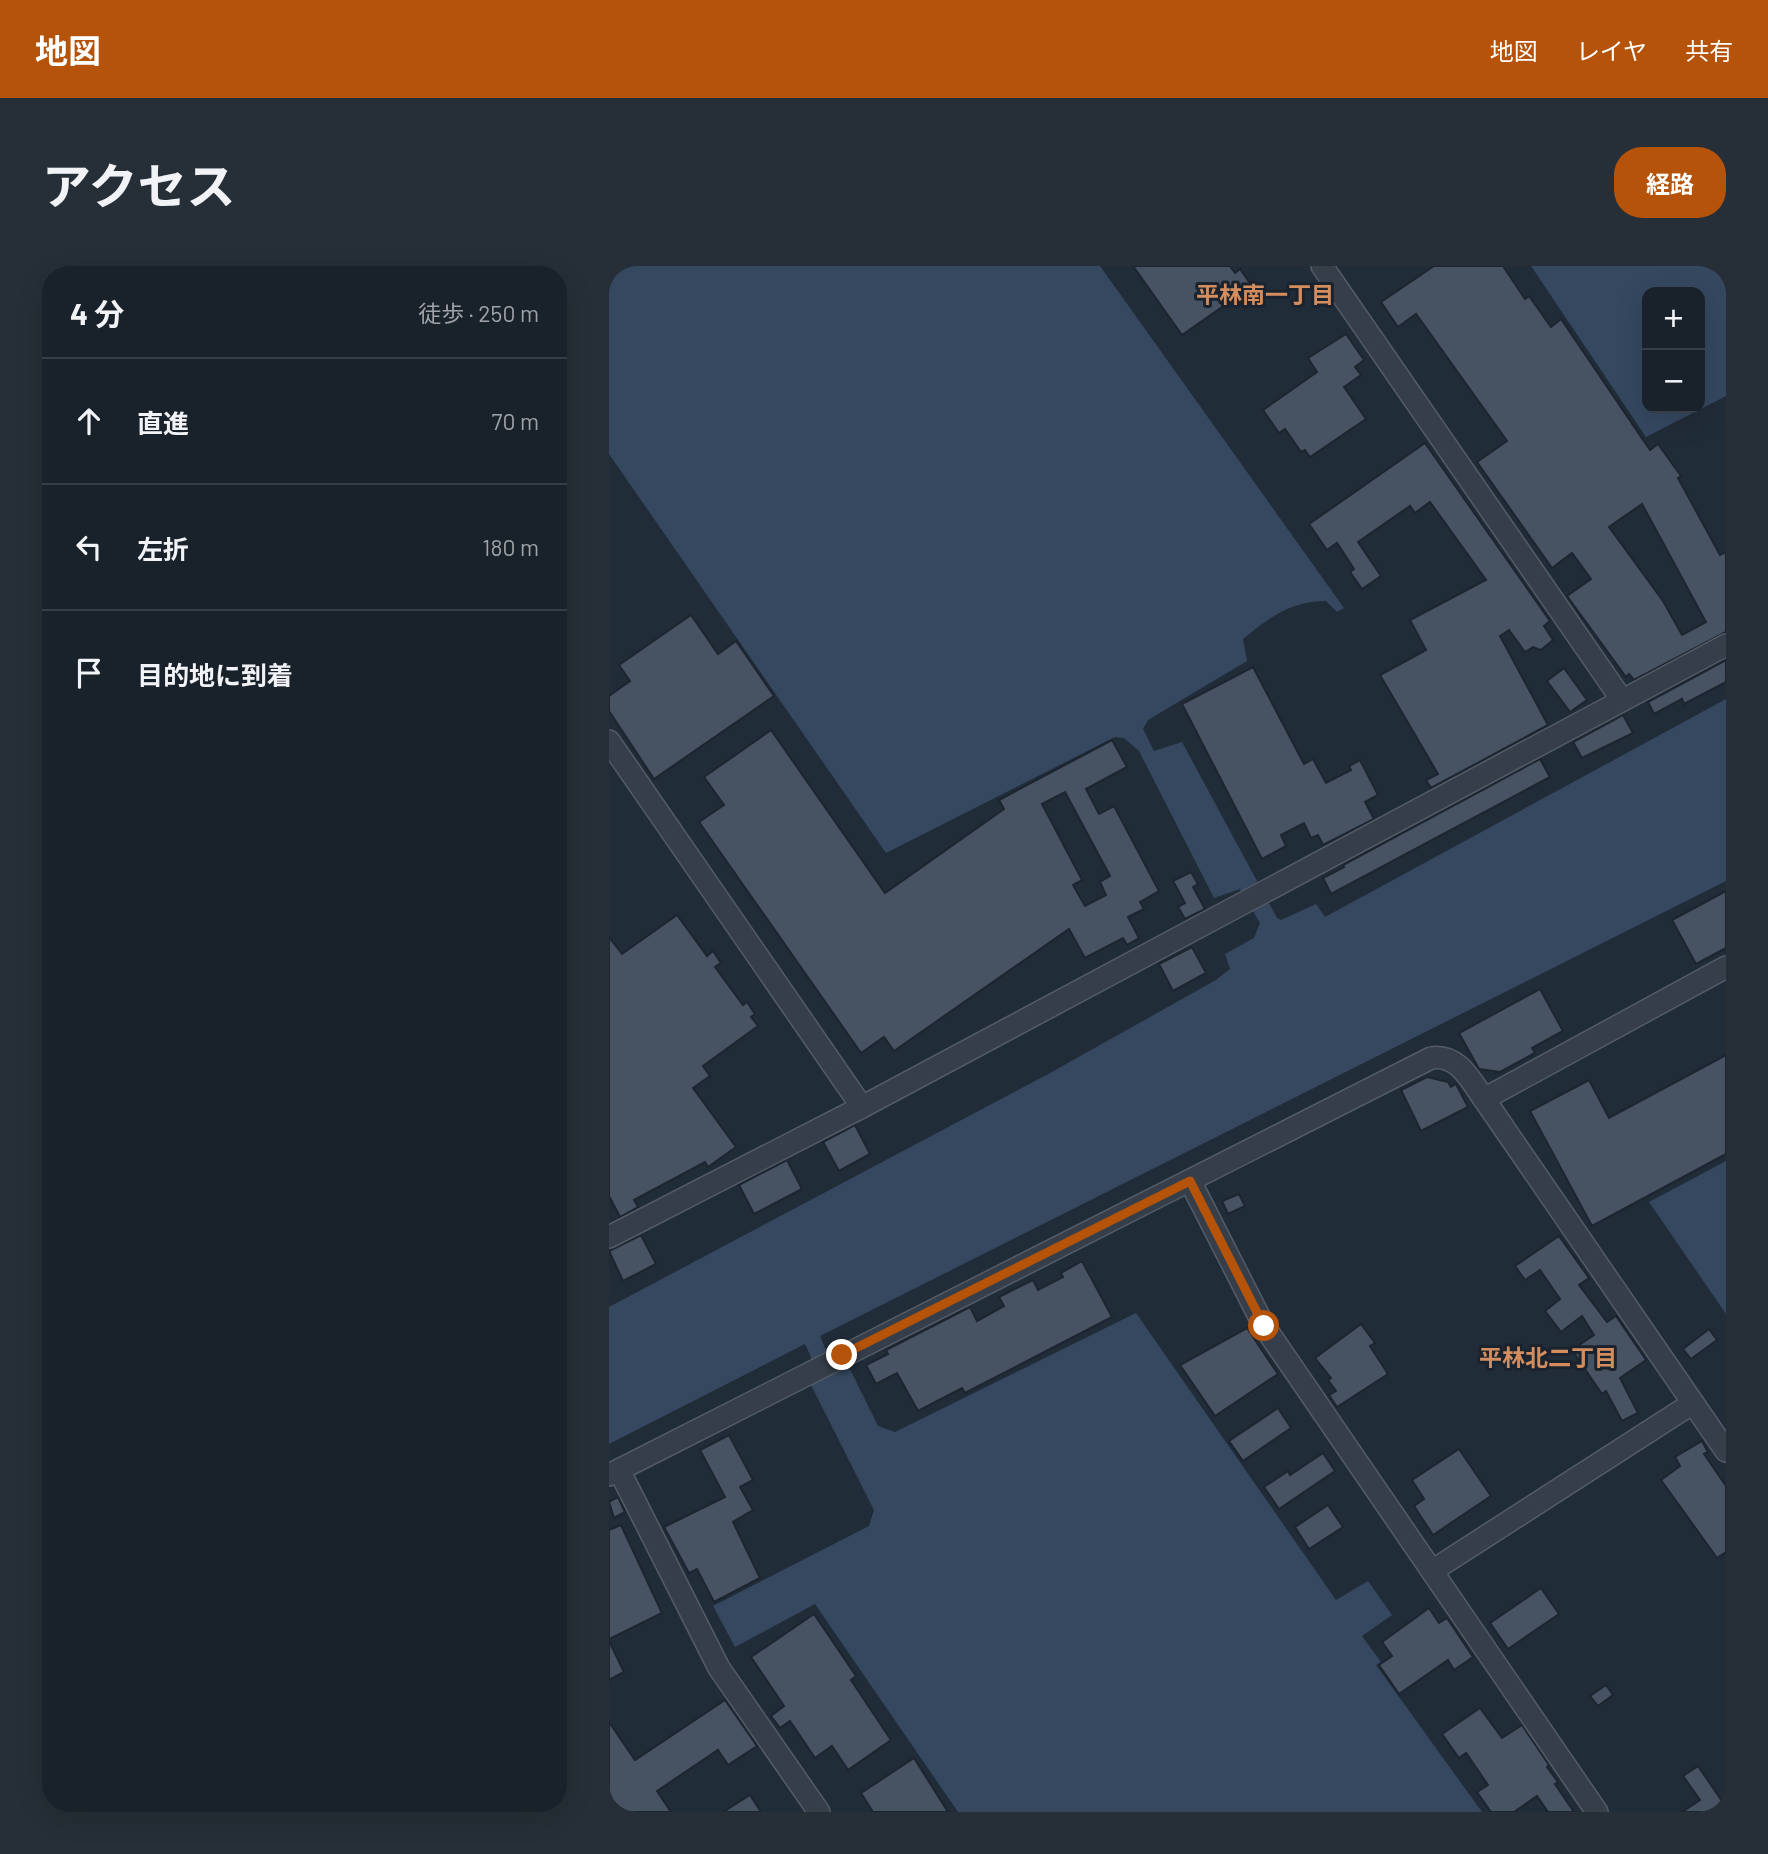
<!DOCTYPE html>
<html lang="ja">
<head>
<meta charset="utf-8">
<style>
  :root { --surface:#19212b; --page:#262e37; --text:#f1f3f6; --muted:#9fa3a9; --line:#373e47; --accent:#b45309 }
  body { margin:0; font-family:Barlow,"Noto Sans JP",sans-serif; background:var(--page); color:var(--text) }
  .controls { position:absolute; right:21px; top:21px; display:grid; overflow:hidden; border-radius:14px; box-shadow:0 7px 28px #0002 }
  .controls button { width:63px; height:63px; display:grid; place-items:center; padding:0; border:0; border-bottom:2px solid var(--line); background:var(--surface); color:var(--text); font:35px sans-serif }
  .stop { position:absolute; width:21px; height:21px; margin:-16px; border:5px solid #b45309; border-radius:50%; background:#fff }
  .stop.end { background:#b45309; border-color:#fff; box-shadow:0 2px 7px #0008 }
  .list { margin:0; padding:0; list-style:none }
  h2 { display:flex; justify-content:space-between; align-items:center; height:91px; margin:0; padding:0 28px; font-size:30px }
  h2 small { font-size:23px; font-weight:400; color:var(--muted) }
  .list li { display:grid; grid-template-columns:46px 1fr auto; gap:21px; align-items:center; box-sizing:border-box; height:126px; padding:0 28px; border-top:2px solid var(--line) }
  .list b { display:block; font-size:26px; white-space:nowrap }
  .list em { font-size:23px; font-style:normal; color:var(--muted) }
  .icon { flex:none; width:38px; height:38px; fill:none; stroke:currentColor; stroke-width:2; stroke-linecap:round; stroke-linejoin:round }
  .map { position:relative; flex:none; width:1117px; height:1546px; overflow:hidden; border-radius:28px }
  header { display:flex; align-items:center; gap:42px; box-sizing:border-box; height:98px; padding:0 35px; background:var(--accent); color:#fff }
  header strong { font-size:33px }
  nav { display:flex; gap:38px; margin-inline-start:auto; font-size:24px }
  .intro { display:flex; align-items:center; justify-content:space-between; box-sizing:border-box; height:168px; padding:0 42px }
  h1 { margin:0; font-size:49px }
  .button { padding:18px 32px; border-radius:28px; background:var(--accent); color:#fff; font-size:24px; font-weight:700 }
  main { display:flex; gap:42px; padding:0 42px }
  aside { flex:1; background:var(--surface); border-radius:28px; box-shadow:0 7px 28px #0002 }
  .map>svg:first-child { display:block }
</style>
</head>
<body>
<header>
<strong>地図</strong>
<nav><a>地図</a><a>レイヤ</a><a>共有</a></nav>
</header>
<div class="intro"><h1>アクセス</h1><a class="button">経路</a></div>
<main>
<aside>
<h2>4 分<small>徒歩 · 250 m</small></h2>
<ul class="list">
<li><svg class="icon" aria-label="ahead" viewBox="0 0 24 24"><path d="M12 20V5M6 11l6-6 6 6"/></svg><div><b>直進</b></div><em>70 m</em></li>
<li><svg class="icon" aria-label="left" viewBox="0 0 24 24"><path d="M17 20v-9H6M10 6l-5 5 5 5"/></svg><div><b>左折</b></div><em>180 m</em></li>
<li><svg class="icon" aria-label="arrive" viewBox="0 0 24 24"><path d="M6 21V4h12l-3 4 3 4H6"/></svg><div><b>目的地に到着</b></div></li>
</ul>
</aside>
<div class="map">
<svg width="1117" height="1546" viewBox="0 0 1117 1546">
  <rect width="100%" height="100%" fill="#212c39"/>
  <g fill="#354860" fill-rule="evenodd">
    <path d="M0,0h491l244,342 -7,4 -11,-11c-35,0 -56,16 -83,38l4,22 -99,59 -5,9 11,22 28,-9 95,176 4,2 35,-16 9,13 401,-218v182l-906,455 5,12 24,19 29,59 17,6 241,-119 200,287 32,-19 24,34 -30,21 19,26 -5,3 106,147h-524l-143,-208 -80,43 -22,-41 156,-80 5,-16 -63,-125v-28l-6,-13 -196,100v-137l441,-234 166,-93 14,-11 -5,-15 29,-16 6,-15 -20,-34 -26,9 -75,-147 -15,-13 -9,-1 -229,116 -277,-399z"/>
    <path d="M922,0h195v130l-80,41zM1038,26h53v116h-53z"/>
    <polygon points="1117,895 1117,1048 1040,936"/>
  </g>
  <g fill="#475363" stroke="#1c2530" stroke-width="2" fill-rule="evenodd">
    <polygon points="524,0 621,0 626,7 631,3 643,20 573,69"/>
    <path d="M825,0h69l22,33 4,-3 22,31 10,-8 89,131 8,-6 23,32 -3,2 42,77 6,-3v80l-92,48 -5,-6 -3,3 -59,-81 24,-17 -19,-26 -20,15 -75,-106 30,-21 -91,-127 -18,13 -17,-25zM1033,238l64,118 -24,13 -19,-34 -54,-74z"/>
    <polygon points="737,68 755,94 746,101 752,109 735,121 757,153 701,191 696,184 692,186 676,163 670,167 654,144 708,106 699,92"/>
    <polygon points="816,177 941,355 935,360 944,374 932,384 924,381 916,386 900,364 891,370 939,459 822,522 817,514 829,508 771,409 817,384 801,354 877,314 821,236 806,247 801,240 749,276 772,310 753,323 741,306 745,303 728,277 718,284 700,258"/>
    <polygon points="82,349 109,388 127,375 165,430 45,513 0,445 0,430 21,415 10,399"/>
    <polygon points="1117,394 1117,416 1075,438 1073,433 1045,448 1039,436"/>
    <polygon points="644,401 695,498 704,493 717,517 742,504 740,500 751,494 769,529 756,536 765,553 714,579 709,569 702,572 695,557 672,569 677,580 653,593 573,438"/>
    <polygon points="955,402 978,434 961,446 938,415"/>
    <polygon points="1014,449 1024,467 973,492 964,476"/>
    <path d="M162,464l114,163 119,-84 -5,-9 113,-60 15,27 -41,22 13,25 15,-8 45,85 -19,11 4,7 -16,8 11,21 -12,7 -4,-7 -38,20 -16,-29 -175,122 -10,-14 -23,16 -162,-231 25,-17 -20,-28zM456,526l45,84 -10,6 6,13 -21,11 -12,-21 9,-5 -40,-76z"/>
    <polygon points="931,493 941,511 722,628 714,612 735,601 734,599"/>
    <polygon points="582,606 589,618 584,621 596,643 576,653 569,641 576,637 564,615"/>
    <polygon points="1117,625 1117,682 1087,698 1063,654"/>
    <polygon points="68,649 98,690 104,685 112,697 106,701 134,739 138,736 146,748 142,751 149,760 94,800 101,810 84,822 127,881 99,901 96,896 25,934 29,941 11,951 0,930 0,671 13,688"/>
    <polygon points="583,681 597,707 564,725 550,698"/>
    <polygon points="931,723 954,765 923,782 926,787 891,806 870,803 850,767"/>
    <polygon points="1117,789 1117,888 983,960 921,845 980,814 1000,852"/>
    <polygon points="818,811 839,816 842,821 847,818 859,841 812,865 792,824"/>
    <polygon points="246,859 261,888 230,905 214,876"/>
    <polygon points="178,894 193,923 145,948 130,919"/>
    <polygon points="630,928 636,940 619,948 613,935"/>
    <polygon points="32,969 47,998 14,1015 0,985"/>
    <polygon points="950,970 980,1012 970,1019 998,1056 1007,1050 1037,1094 1011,1112 1029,1147 1013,1155 997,1125 993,1128 963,1084 985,1069 973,1050 952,1066 936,1045 951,1033 931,1004 916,1014 906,1000"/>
    <polygon points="473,995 503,1051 356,1127 353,1122 309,1145 288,1107 267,1118 257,1099 279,1088 277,1084 361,1041 368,1055 395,1040 390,1031 424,1014 429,1024 454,1011 452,1007"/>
    <polygon points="752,1058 766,1077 761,1080 779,1108 728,1141 720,1129 727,1125 719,1114 722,1112 706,1092"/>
    <polygon points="638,1062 669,1108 606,1150 571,1099"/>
    <polygon points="1100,1063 1108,1074 1082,1093 1074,1083"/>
    <polygon points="669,1142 682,1162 634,1195 620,1175"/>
    <polygon points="120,1169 144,1214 131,1221 144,1244 124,1256 151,1312 105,1336 88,1303 80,1307 55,1261 116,1231 91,1184"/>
    <polygon points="1093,1175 1099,1186 1095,1188 1117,1220 1117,1286 1108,1292 1052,1214 1071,1200 1066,1191"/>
    <polygon points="850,1183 882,1230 824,1269 805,1240 815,1233 803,1214"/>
    <polygon points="714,1187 726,1205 670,1243 655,1221 679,1205 681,1209"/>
    <polygon points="9,1231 16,1246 5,1252 0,1236"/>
    <polygon points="719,1239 734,1261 700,1283 686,1261"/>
    <polygon points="12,1259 53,1347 0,1373 0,1264"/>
    <polygon points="932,1322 950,1348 899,1383 881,1357"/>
    <polygon points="820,1342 830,1357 838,1352 864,1391 845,1404 839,1394 790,1428 770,1399 783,1390 773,1376"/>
    <polygon points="205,1348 247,1410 242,1414 282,1474 239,1504 223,1480 206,1492 181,1455 171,1462 162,1450 175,1440 142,1391"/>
    <polygon points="0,1375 15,1406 0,1414"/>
    <polygon points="997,1419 1004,1429 989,1440 981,1430"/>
    <polygon points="116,1434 148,1480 119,1499 109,1484 48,1525 62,1546 0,1546 0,1456 26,1494"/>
    <polygon points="871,1442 893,1472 913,1459 940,1499 938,1501 949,1516 946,1518 965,1546 939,1546 928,1530 905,1546 882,1546 868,1526 879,1519 857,1487 850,1492 833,1468"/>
    <polygon points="305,1492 339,1546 264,1546 252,1527"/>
    <polygon points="1089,1500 1117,1541 1117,1546 1073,1546 1091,1534 1074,1510"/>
    <polygon points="141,1529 152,1546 114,1546"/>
  </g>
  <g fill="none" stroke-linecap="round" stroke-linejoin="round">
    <g stroke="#535c67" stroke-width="24">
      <g id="minor">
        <polyline points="713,0 1013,434"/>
        <polyline points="0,475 253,841"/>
        <polyline points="875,833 1117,701"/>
        <polyline points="581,915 655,1060 988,1546"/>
        <polyline points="0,971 253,841 1117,379"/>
        <polyline points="10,1204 110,1402 210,1546"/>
        <path d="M0,1209l822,-417c27,-4 39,21 53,41l242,352"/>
        <polyline points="823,1305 1084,1137"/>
      </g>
    </g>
    <use href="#minor" stroke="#353e49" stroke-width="21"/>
  </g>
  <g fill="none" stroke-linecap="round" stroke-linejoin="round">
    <polyline stroke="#b45309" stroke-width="9" points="233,1089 581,915 655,1060"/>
  </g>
  <g text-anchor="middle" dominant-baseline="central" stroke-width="6" stroke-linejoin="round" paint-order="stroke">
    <g font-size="23" font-weight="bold" fill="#d38d5e" stroke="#1a232e">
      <text x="656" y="28">平林南一丁目</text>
      <text x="939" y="1091">平林北二丁目</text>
    </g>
  </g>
</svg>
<div class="controls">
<button>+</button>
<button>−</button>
</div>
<div class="stop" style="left:655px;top:1060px"></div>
<div class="stop end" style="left:233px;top:1089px"></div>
</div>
</main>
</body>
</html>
